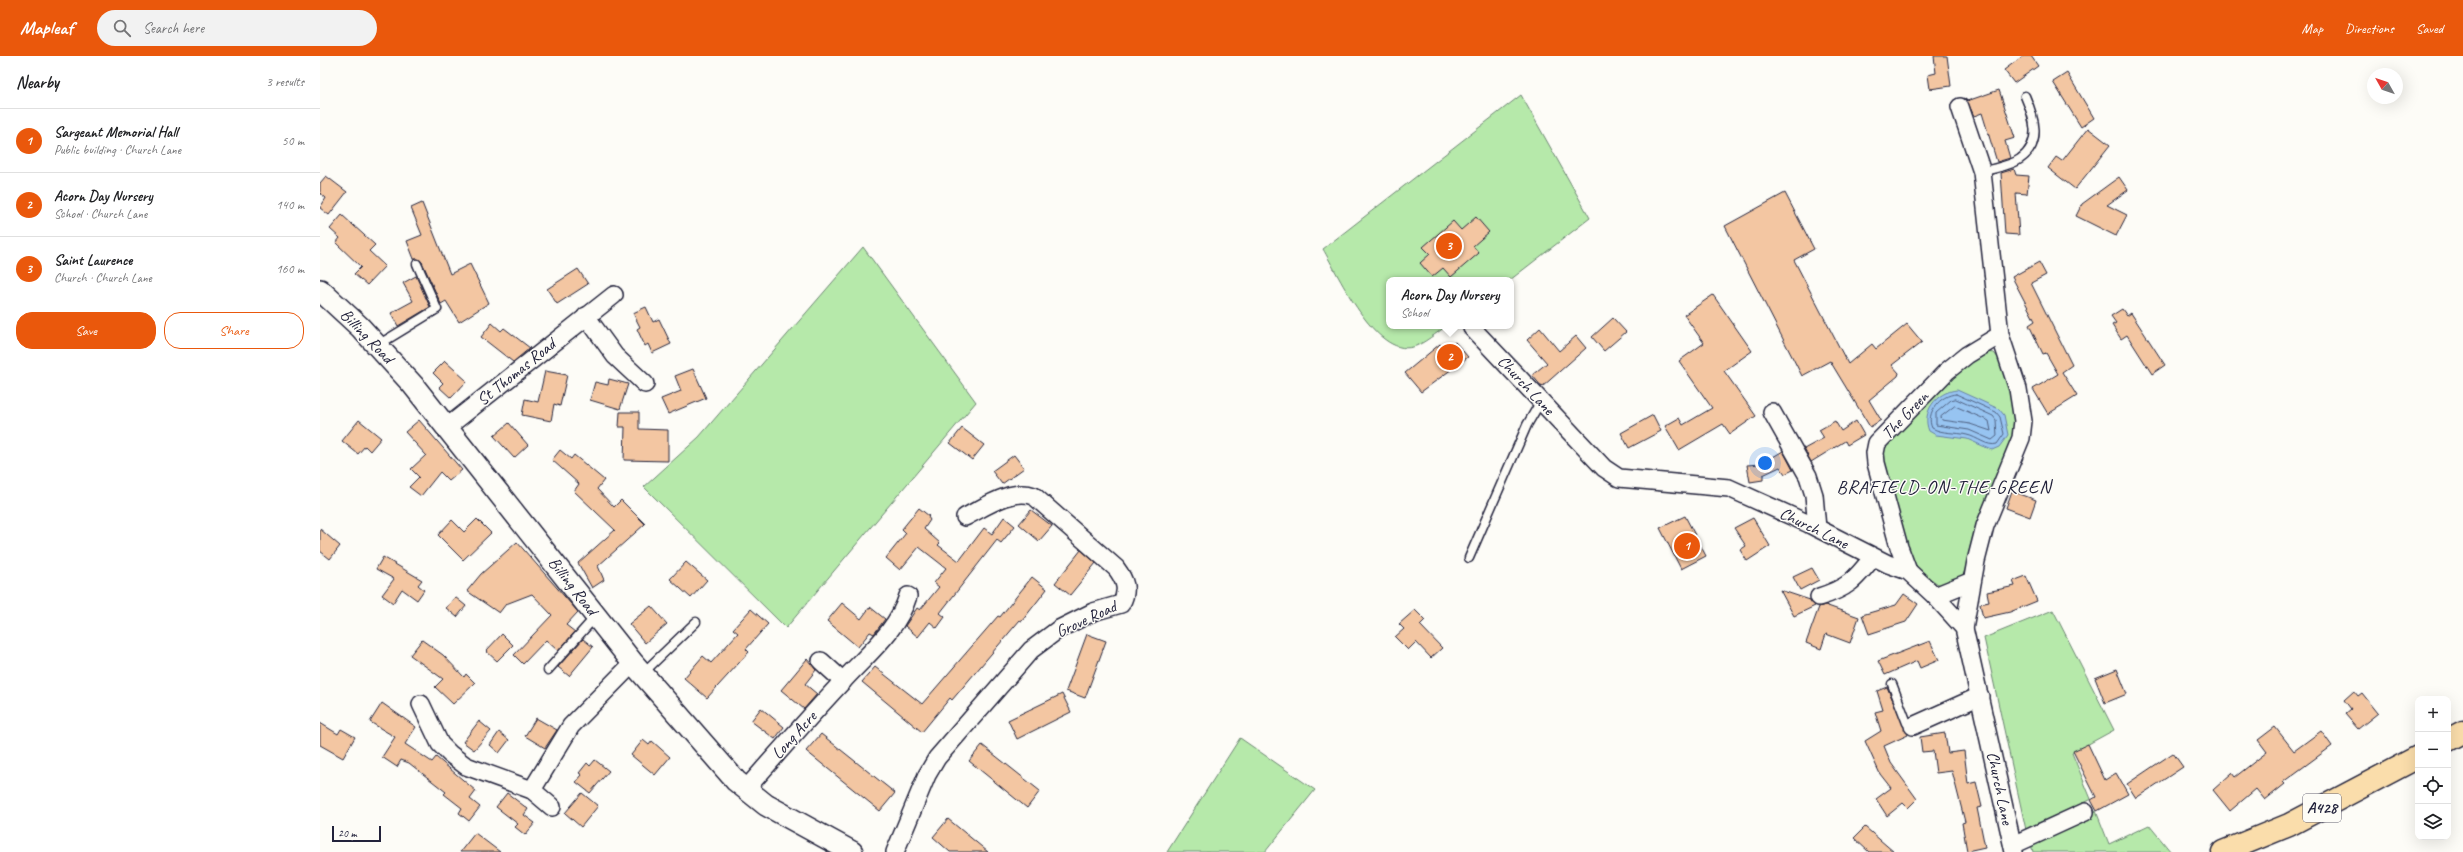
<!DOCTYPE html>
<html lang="en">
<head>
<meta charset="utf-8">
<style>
  :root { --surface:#fff; --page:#f2f2f2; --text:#202124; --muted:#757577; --line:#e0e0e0; --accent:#ea580c }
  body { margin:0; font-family:Caveat,sans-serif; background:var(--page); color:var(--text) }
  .controls { position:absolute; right:12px; bottom:12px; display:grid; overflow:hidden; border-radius:8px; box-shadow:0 4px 16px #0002 }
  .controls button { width:36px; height:36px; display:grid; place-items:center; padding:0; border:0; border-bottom:1px solid var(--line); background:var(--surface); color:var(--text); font:20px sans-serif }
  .compass { position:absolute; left:2047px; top:12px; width:36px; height:36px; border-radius:50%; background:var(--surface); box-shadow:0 4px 16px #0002; rotate:310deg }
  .scale { position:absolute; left:12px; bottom:10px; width:49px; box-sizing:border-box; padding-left:4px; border:2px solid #22223b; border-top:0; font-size:11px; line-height:14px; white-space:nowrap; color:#22223b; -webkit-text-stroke:3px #fdfcf7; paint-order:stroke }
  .you { position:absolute; left:1445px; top:407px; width:14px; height:14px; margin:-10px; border:3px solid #fff; border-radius:50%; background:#1a73e8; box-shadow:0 0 0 6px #1a73e833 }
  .badge { display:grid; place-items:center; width:26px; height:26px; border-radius:50%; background:var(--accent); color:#fff; font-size:13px; font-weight:700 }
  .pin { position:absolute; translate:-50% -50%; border:2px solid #fff; box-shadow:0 1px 4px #0006 }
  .popup { position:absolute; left:1066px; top:221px; width:128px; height:52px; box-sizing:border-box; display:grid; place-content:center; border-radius:8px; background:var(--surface); filter:drop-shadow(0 1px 3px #0005); font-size:13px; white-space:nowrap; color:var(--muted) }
  .popup b { font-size:15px; color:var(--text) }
  .popup::after { content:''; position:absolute; left:50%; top:100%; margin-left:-8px; border:8px solid transparent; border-top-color:var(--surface) }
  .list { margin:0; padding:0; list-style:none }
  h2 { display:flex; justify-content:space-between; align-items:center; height:52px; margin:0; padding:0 16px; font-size:17px }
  h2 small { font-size:13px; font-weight:400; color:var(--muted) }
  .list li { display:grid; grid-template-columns:26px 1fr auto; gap:12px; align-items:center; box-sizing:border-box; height:64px; padding:0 16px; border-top:1px solid var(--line) }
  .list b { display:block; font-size:15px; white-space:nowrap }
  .list p { margin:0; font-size:13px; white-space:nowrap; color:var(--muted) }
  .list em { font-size:13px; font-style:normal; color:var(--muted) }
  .actions { display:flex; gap:8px; padding:12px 16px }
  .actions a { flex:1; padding:9px 0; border:1px solid var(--accent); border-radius:16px; text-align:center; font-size:14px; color:var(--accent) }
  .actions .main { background:var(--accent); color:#fff }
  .icon { flex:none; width:22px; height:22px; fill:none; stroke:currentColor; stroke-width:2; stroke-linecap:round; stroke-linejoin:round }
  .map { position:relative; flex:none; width:2143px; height:796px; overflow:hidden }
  header { display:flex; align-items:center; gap:24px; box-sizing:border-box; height:56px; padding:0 20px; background:var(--accent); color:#fff }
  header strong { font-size:19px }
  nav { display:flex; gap:22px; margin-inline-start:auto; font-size:14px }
  .search { width:280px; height:36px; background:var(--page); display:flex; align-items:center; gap:10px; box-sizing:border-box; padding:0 14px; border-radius:22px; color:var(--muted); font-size:15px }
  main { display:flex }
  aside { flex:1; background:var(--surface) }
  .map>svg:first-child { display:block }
</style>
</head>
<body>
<header>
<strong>Mapleaf</strong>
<div class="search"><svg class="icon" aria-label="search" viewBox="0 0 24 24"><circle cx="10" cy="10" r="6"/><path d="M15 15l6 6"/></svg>Search here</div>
<nav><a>Map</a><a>Directions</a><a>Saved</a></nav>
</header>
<main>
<aside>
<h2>Nearby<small>3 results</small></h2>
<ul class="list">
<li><span class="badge">1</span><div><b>Sargeant Memorial Hall</b><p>Public building · Church Lane</p></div><em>50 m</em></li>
<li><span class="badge">2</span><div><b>Acorn Day Nursery</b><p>School · Church Lane</p></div><em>140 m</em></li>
<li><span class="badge">3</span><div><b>Saint Laurence</b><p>Church · Church Lane</p></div><em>160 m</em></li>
</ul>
<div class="actions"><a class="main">Save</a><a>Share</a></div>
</aside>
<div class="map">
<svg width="2143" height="796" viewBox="0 0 2143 796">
  <rect width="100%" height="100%" fill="#fdfcf7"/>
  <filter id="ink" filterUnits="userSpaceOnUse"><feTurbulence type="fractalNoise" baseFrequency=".025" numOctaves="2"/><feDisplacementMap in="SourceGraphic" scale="8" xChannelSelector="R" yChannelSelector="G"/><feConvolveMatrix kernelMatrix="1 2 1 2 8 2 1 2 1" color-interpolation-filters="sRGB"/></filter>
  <g filter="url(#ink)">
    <g fill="#b6e9aa" stroke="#6c8672">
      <path d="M1201,39l69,123 -80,62h-121v46h58c-10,6 -23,18 -34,21 -38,10 -74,-71 -90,-98z"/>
      <polygon points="543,191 656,346 466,572 324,431 379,381"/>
      <path d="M1665,296l9,1c19,20 22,56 20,82l-48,132 -4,10 -14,10 -10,-3 -16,-11 -13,-15 -28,-85 3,-31 75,-74z"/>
      <polygon points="1733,554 1794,674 1752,697 1771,743 1706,774 1664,582"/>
      <polygon points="920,682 995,734 945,796 847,796"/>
      <polygon points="1776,755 1789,788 1829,769 1851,796 1713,796 1711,788"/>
    </g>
    <path fill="#97c4f1" stroke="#6883a8" d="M1637,334l42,19 5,6 4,20 -9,12 -7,3 -25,-11 -31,-4 -7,-4c-8,-19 7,-39 28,-41z"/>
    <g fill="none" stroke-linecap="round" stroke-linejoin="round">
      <g stroke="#516384" stroke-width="1">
        <path d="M1636,338l40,18 4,5 4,17 -7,10c-10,3 -20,-7 -30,-9 -11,-3 -25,-1 -35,-7 -7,-15 8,-33 24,-34z"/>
        <polygon points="1636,343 1673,360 1676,364 1677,380 1672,384 1649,374 1616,369 1616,357 1631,344"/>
        <polygon points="1635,350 1669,365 1671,375 1650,368 1622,364 1621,361"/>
      </g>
    </g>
    <g fill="#f3c6a2" stroke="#22223b">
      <polygon points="1614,0 1627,0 1631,30 1610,33 1608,19 1616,17"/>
      <polygon points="1703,0 1711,0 1718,10 1694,27 1684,14"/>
      <polygon points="1747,17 1774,62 1761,71 1733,26"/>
      <polygon points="1679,34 1695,82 1685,85 1690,102 1677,106 1662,57 1654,60 1647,45"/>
      <polygon points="1768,72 1790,89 1755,133 1728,112 1736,101 1742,105"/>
      <polygon points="1694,113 1696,119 1709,120 1707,138 1696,137 1699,179 1685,178 1681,117"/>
      <polygon points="6,120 27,136 9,159 0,152 6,142 0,137 0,127"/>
      <polygon points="1799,121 1808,134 1787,149 1807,159 1796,180 1756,160 1762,148"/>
      <polygon points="1465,137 1494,193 1474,204 1528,308 1552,288 1556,293 1587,268 1602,286 1572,309 1579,317 1578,320 1549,344 1561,364 1550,371 1510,305 1482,320 1405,170"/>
      <polygon points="102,147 130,218 150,208 169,247 139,266 126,245 121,248 102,206 98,203 94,203 87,185 102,179 91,152"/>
      <polygon points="22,159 55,189 49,195 65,210 47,229 34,218 41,211 16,187 20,182 10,173"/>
      <polygon points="1156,161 1169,176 1153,190 1159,197 1131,221 1123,212 1112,221 1100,207 1110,198 1103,191 1133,165 1141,174"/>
      <polygon points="1719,206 1726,219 1711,227 1752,309 1742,316 1757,340 1728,358 1713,333 1738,318 1726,297 1723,298 1709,269 1715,265 1692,221"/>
      <polygon points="258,213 268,228 237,248 227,233"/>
      <polygon points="96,220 110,251 78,270 71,257 93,245 83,227"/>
      <polygon points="1393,239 1432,295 1404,315 1436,360 1410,378 1403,368 1359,394 1345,370 1359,362 1363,369 1392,352 1359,305 1384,287 1364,259"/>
      <polygon points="326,251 333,266 339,263 351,288 332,297 328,288 325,290 317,273 320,271 313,257"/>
      <polygon points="1802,253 1807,260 1811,257 1845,309 1832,318 1807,279 1801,283 1792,269 1796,267 1791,260"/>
      <polygon points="1293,262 1306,276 1284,295 1272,281"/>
      <polygon points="172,267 181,275 184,272 210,292 193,306 161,281"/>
      <polygon points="1220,272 1239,295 1256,280 1266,292 1222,331 1212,319 1227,307 1207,284"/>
      <polygon points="1135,286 1148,301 1101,336 1085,317 1120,288 1125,294"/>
      <polygon points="125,305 147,325 131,342 119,331 123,327 113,317"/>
      <polygon points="373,313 386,342 348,358 341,343 361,335 355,320"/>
      <polygon points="225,315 247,319 240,350 234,348 231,365 202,359 205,343 218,346"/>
      <polygon points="289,323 308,328 300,353 270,344 275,326 288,329"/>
      <polygon points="300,356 319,356 319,373 348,374 348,405 304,404 305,371 299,371"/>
      <polygon points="1333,359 1341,375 1309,392 1301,377"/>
      <polygon points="39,364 61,382 50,395 45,390 38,398 22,385"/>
      <polygon points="99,364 142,414 129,425 120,416 101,440 89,431 99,421 91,413 106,399 85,376"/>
      <polygon points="1515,365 1521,375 1536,365 1544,379 1527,389 1525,385 1491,406 1484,393 1504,382 1499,374"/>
      <polygon points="189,367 208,389 194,402 174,380"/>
      <polygon points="642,372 664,389 652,404 630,387"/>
      <polygon points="240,394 251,403 254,399 284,424 277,433 294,451 301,444 325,468 278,510 284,524 272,532 258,507 295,474 254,435 259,428 232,404"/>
      <polygon points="1463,395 1473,414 1465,418 1460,411 1443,419 1443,424 1430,426 1427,409 1441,408"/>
      <polygon points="694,399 704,412 682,428 672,415"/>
      <polygon points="1692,435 1716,444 1710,461 1686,452"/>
      <polygon points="599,452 609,460 608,461 610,464 604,473 620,487 618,489 639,505 664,472 672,478 684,461 695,470 681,487 677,484 620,557 625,561 617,572 610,566 598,581 585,570 597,552 600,554 619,531 614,527 626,512 599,491 580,514 566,502 586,477 582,473"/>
      <polygon points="711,454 732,470 719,485 699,468"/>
      <polygon points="1365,460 1386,500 1361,513 1340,472"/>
      <polygon points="1433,462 1450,490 1427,505 1420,494 1426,490 1414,472"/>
      <polygon points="157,463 171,477 143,504 118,479 132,464 144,476"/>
      <polygon points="0,473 20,490 10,503 0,495"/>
      <polygon points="197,486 258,556 246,569 255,576 238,595 226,584 203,608 194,599 232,559 212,538 186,548 179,557 147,535 161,518"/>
      <polygon points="761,494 776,507 750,539 735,527"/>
      <polygon points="63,501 102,524 98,529 104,534 97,544 82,533 73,547 62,539 74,523 56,513"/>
      <polygon points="366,506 387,524 371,542 350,523"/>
      <polygon points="1492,512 1499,524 1480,534 1473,521"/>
      <polygon points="1706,520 1717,545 1690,556 1663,562 1660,548 1669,546 1667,536 1695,530 1693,525"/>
      <polygon points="712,521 727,533 702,565 700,564 632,644 630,642 602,676 542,626 555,611 602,648 678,560 680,561"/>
      <polygon points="1460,534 1490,544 1495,550 1474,560"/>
      <polygon points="1584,538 1598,548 1586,566 1549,578 1542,559 1576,549"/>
      <polygon points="135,541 146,550 137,561 126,552"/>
      <polygon points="522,547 541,563 550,551 565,563 554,578 550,576 538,591 507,565"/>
      <polygon points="1505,549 1539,561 1530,587 1506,578 1501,593 1486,587 1499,551"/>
      <polygon points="331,550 347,568 325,587 309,568"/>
      <polygon points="431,553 448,568 426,593 429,596 387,642 364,622 383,600 391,607 418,577 413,573"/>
      <polygon points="1095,554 1105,564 1100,569 1122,592 1111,602 1096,586 1088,594 1075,581 1084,573 1079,568"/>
      <polygon points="182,578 193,589 177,605 166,595"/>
      <polygon points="767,578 786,585 765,642 746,635"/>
      <polygon points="263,583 273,591 249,620 238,611"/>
      <polygon points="102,584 123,599 144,621 146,618 155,627 133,648 115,631 123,623 90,599"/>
      <polygon points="1610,585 1619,604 1600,612 1597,605 1565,619 1558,605"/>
      <polygon points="487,603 496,614 485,628 497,638 484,653 461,634"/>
      <polygon points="1797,613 1807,638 1785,647 1775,622"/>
      <polygon points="1567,631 1588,679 1564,690 1571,707 1597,743 1588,752 1583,747 1567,760 1556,743 1571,732 1560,718 1545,685 1561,675 1555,656 1563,654 1557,635"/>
      <polygon points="2034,635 2038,640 2042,637 2058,657 2038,673 2025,658 2031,653 2024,644"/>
      <polygon points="742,638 751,656 697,683 688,664"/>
      <polygon points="62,647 96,671 85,688 112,706 116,701 156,735 150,743 160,751 149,765 139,757 142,752 124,738 126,736 89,707 81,704 77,711 62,701 75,681 50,666"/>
      <polygon points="441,652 464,671 455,683 431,665"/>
      <polygon points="216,662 237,674 225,692 205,680"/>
      <polygon points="159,665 171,675 154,694 143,686"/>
      <polygon points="0,667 18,678 21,673 35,681 23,702 0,689"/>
      <polygon points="1955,671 1974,695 2001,675 2012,690 1963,726 1965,728 1945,744 1936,733 1910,755 1893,734 1912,717 1915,721 1947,696 1938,684"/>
      <polygon points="179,676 189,684 179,697 170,689"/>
      <polygon points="1625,677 1628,697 1644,695 1648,728 1656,726 1662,751 1657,752 1665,791 1647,795 1642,767 1645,766 1632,715 1616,717 1613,695 1602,696 1600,681"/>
      <polygon points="501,678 575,737 560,755 486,695"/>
      <polygon points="323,684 329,689 332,685 350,701 335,719 311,699"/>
      <polygon points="1768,688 1785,724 1796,717 1808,738 1777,755 1771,744 1776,741 1753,695"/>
      <polygon points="662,689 720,735 707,752 649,705"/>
      <polygon points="1853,697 1863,711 1816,742 1807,728"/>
      <polygon points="275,704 289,715 270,737 256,726 262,719 259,717 267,707 270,710"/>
      <polygon points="187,737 208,753 204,759 215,767 205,779 195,771 198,768 176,751"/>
      <polygon points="262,737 278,750 261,771 245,757"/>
      <polygon points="628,763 645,777 668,796 630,796 613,781"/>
      <polygon points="1545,771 1574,796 1549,796 1534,782"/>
      <polygon points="155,777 180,796 140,796"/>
    </g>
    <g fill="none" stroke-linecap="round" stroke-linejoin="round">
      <g stroke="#22223b" stroke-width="11">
        <g id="service">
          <path d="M1662,116c11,-4 29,-6 38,-13 23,-16 14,-42 5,-63"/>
          <polyline points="58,289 117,253 97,208"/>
          <polyline points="1149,502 1207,369 1221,345"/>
          <polyline points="228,614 276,560"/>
          <polyline points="323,617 376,566"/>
          <polyline points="1572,628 1587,667 1593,670"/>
        </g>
      </g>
      <g stroke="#22223b" stroke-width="20">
        <g id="minor">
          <polyline points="1640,51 1662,116 1680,279 1698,333 1703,365 1701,382 1665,470 1656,505 1644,572"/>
          <polyline points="266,260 295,300 325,328"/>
          <polyline points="1152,272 1284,412 1299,422 1409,432 1489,468 1568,508 1588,515 1615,540 1644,572 1694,796"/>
          <polyline points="1452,356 1488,420 1494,439 1497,472"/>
          <polyline points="126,372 294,239"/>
          <polyline points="1588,515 1579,491 1556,407 1555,397 1557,387 1627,315 1647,299 1680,279"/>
          <polyline points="1615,540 1652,525"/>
          <path d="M1499,541c29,-9 36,-17 54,-40"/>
          <polyline points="501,605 523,625"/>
          <polyline points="101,648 120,688 130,698 146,710 212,734 232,751"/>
          <polyline points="1593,670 1660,640"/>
          <path d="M426,733c32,-36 63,-72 96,-107 24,-27 55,-50 66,-86"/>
          <polyline points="212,734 251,670 313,607"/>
          <polyline points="1693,789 1765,756"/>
          <path d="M575,796l32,-77 10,-17 94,-108 28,-21 34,-17 28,-8c8,-14 4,-24 -5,-36l-82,-72c-23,-8 -49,11 -69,21"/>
        </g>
      </g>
      <g stroke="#22223b" stroke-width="24">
        <polyline id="tertiary" points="0,234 40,271 93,329 313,607 416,725 446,749 532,796"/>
      </g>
      <g stroke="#22223b" stroke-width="25">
        <g id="trunk">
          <polyline points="2128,684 2143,676"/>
          <polyline points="1903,796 1969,769 2098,701"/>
        </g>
      </g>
      <use href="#service" stroke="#fdfcf7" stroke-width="8"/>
      <use href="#minor" stroke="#fdfcf7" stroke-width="17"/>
      <use href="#tertiary" stroke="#fdfcf7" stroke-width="21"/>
      <use href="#trunk" stroke="#faddab" stroke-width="22"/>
    </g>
  </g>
  <g text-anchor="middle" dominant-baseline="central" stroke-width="3" stroke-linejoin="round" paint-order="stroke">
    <rect fill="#fdfcf7" stroke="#646373" stroke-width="1" x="1983" y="738" width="38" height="28" rx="3"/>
    <g font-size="16" font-weight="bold" fill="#22223b">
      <text x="2002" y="752">A428</text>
    </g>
    <g font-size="17" fill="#22223b" stroke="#fdfcf7">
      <text transform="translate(47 280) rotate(46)">Billing Road</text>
      <text transform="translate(196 316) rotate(-39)">St Thomas Road</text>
      <text transform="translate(1206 329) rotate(47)">Church Lane</text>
      <text transform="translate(1585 359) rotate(-46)">The Green</text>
      <text transform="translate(1494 472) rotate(26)">Church Lane</text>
      <text transform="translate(253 530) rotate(52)">Billing Road</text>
      <text transform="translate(766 563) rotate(-25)">Grove Road</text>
      <text transform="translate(474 679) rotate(-48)">Long Acre</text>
      <text transform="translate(1680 732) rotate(78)">Church Lane</text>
    </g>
    <g font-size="19" letter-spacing="1" fill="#22223b" stroke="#fdfcf7">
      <text x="1624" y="431">BRAFIELD-ON-THE-GREEN</text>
    </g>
  </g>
</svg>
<div class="controls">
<button>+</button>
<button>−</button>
<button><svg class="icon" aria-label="locate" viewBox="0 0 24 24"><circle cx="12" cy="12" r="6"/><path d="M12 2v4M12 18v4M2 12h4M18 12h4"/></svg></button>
<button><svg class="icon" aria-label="layers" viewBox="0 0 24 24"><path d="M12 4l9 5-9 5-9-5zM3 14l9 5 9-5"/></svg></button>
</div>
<svg class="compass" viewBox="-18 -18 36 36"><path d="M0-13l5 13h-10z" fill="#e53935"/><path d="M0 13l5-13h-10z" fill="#757577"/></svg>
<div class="scale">20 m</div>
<div class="you"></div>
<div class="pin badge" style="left:1367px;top:490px">1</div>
<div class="pin badge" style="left:1130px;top:301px">2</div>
<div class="popup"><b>Acorn Day Nursery</b>School</div>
<div class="pin badge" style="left:1129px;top:190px">3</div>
</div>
</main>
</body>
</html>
